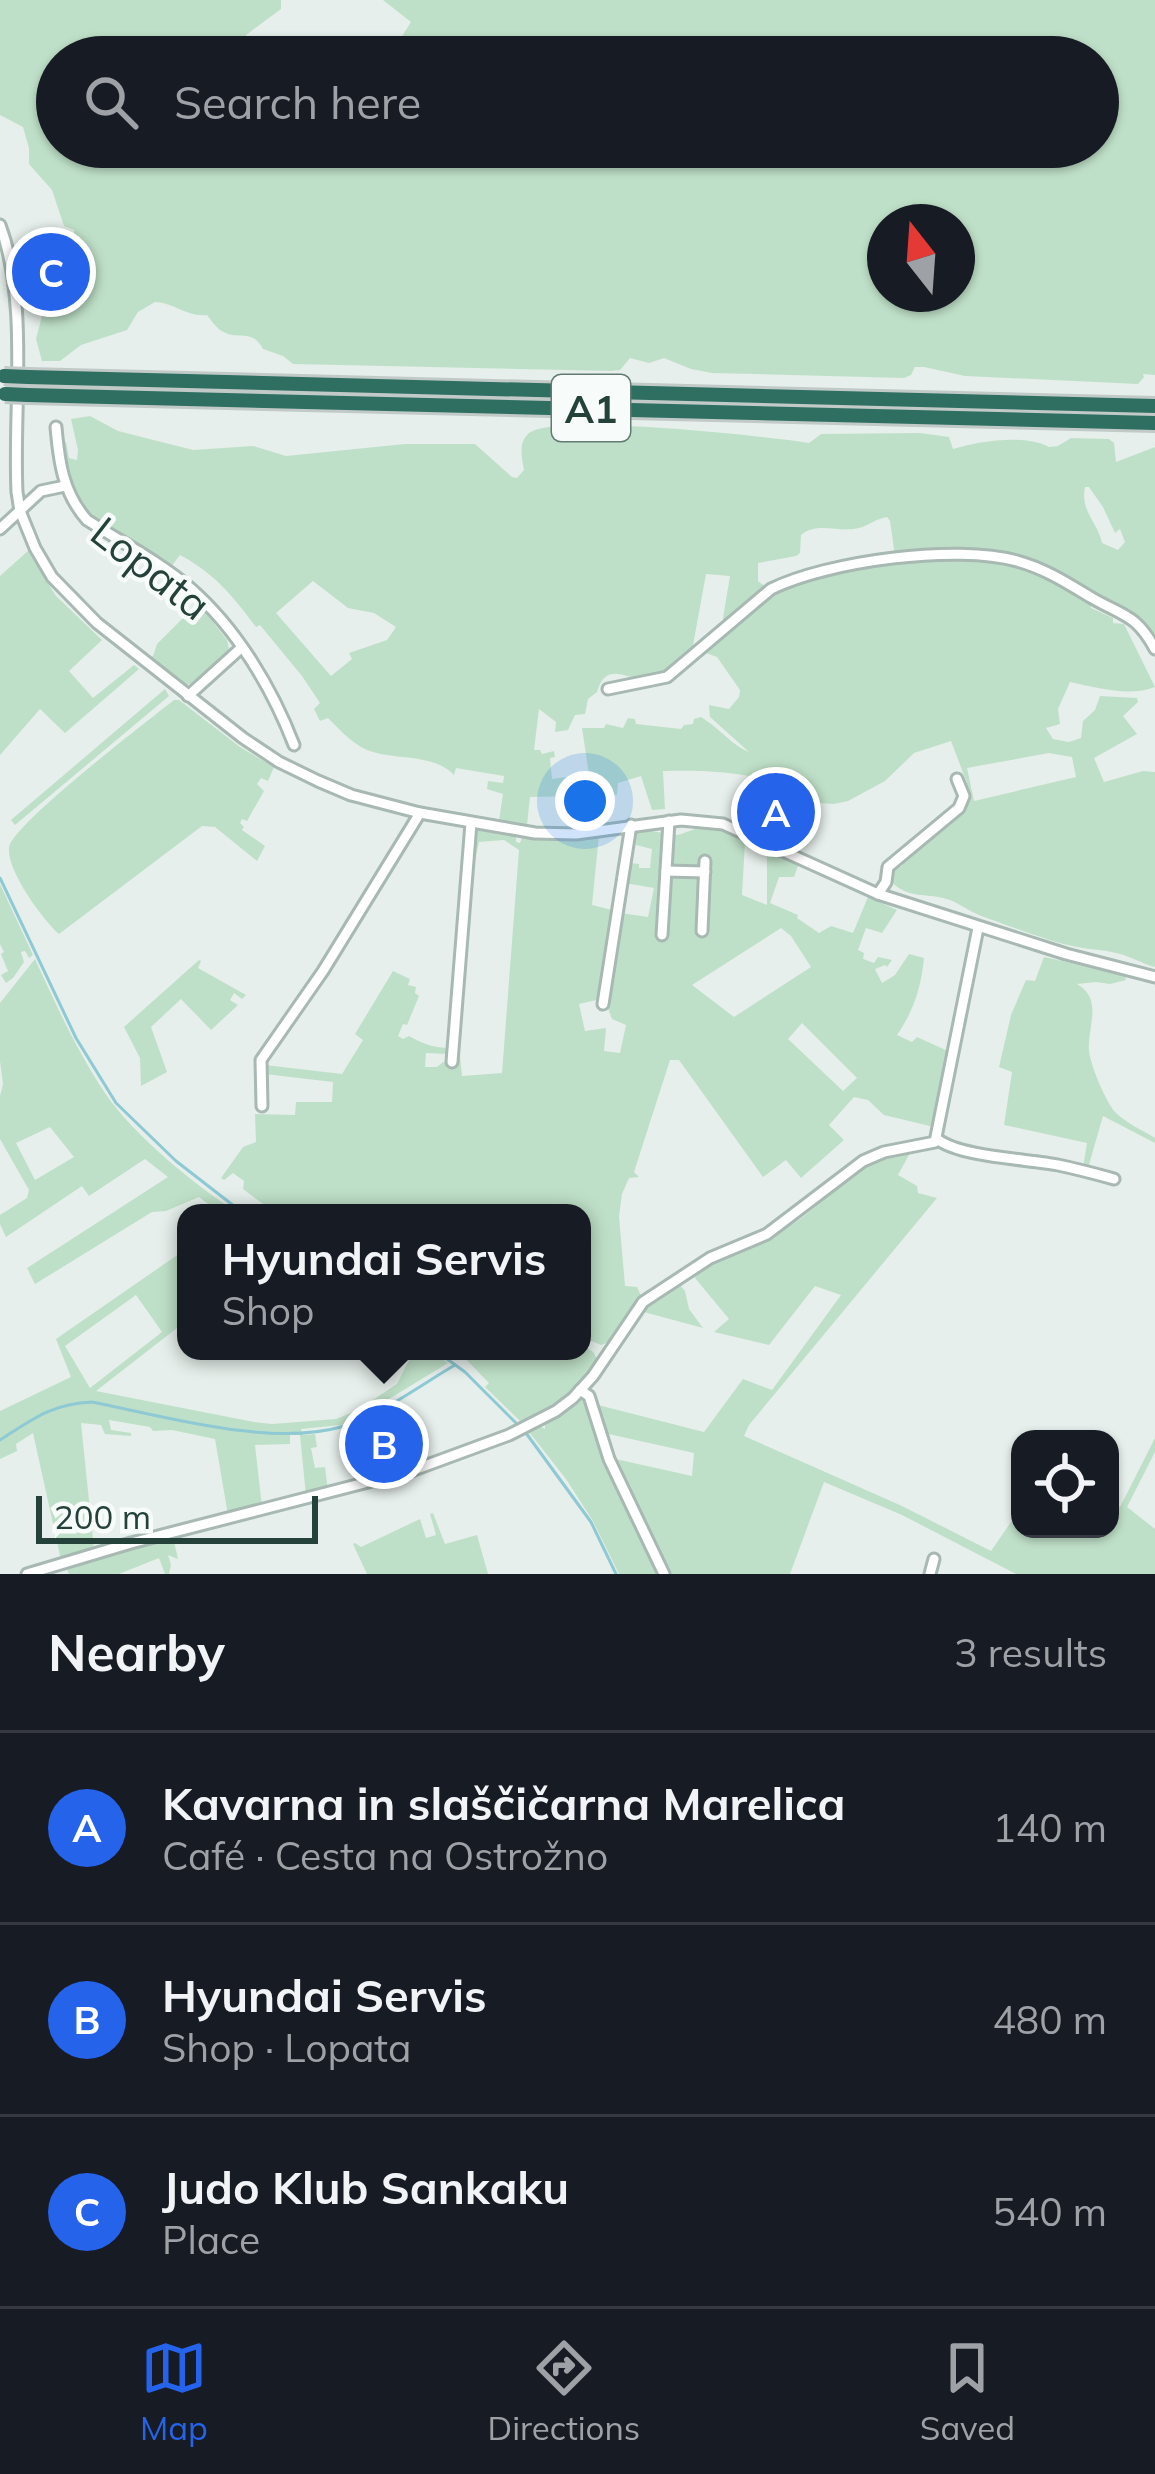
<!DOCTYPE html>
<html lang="en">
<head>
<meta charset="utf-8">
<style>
  :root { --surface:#171b24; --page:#20242c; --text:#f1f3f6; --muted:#9ea1a6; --line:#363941; --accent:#2563eb }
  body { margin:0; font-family:Mulish,sans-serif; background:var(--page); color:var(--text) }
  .controls { position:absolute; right:36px; bottom:36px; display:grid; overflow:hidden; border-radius:24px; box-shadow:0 3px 9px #0004 }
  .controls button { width:108px; height:108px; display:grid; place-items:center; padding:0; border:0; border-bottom:3px solid var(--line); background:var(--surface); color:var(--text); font:60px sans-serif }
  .compass { position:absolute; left:867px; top:204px; width:108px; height:108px; border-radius:50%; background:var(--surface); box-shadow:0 3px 9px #0004; rotate:343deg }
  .scale { position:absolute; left:36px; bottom:30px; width:282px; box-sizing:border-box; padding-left:12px; border:6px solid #24423a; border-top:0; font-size:33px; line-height:42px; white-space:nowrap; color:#24423a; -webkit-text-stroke:9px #f7fbf9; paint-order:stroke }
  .you { position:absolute; left:585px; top:801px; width:42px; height:42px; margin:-30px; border:9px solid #fff; border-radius:50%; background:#1a73e8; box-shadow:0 0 0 18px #1a73e833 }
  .badge { display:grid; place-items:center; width:78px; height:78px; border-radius:50%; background:var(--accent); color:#fff; font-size:39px; font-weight:700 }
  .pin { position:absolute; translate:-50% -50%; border:6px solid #fff; box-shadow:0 3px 12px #0006 }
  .popup { position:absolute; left:177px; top:1204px; width:414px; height:156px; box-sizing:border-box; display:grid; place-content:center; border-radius:24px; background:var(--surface); filter:drop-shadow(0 3px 9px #0005); font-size:39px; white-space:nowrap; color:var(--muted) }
  .popup b { font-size:45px; color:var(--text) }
  .popup::after { content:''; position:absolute; left:50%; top:100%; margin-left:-24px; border:24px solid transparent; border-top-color:var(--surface) }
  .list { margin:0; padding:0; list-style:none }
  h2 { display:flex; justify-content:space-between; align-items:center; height:156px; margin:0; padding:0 48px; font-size:51px }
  h2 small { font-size:39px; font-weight:400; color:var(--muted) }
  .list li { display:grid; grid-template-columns:78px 1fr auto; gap:36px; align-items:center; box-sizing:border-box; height:192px; padding:0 48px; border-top:3px solid var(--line) }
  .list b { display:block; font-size:45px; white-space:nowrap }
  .list p { margin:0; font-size:39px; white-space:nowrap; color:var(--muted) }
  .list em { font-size:39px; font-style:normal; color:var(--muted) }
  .icon { flex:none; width:66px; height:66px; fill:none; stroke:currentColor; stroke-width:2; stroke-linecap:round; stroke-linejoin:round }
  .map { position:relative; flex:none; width:1155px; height:1574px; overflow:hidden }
  .search { position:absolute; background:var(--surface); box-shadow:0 3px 9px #0004; left:36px; right:36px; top:36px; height:132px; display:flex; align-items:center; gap:30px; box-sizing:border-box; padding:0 42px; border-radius:66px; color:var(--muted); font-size:45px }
  .sheet { height:732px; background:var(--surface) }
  nav { display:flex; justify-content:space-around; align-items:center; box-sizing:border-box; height:168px; border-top:3px solid var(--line); background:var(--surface); font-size:33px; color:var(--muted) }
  nav a { display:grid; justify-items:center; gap:6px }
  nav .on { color:var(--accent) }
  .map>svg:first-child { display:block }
</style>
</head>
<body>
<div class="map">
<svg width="1155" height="1574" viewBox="0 0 1155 1574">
  <rect width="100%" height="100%" fill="#e6efeb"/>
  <g fill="#bfe0c8" fill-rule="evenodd">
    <path d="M0,0h281v9l-35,26 3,22h-192v90h1041v-90h-709l22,-35 -28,-22h772v375l-12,-1 1,3 -6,7 -173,-8 -41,-9h-9l-4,8 -7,3 -192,-5 -21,-4 -27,-11 -15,5 -19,-5 -10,12 -9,1 -318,-7 -10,-8 -20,-7c-11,-22 -26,-7 -43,-19 -5,-4 -9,-10 -13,-15 -21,2 -32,-12 -52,-13l-17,10 -11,18 -46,15 -21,16h-18l-6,-22 7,-27 11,-2 6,-22 14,-6v-52l-10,-4 -12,-36 -23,-26v-16l-6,-21 -23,-12zM957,222v72h-72v-72z"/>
    <path d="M90,416l28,15 75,19 60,-4 33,10 119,-12h70l37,33 5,1 7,-8c-2,-11 -6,-27 4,-36 22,-22 242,3 281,9l12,-9 99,-1 29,4 4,12c27,-8 71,-15 96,-2l9,-1 13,-8 38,1 5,4 2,19 39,-15v194c-15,-26 -36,-29 -60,-44 -13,-8 -25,-20 -39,-27 -17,-8 -37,-13 -55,-16l-106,2 -5,-35 -3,-4c-12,2 -17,8 -28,11 -20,5 -42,-7 -58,7l-1,18 -4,3 -38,7v18l8,6 -2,5c-19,17 -74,73 -94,80 -7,3 -21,7 -28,7 -18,-1 -36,-17 -45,13l-9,7 -3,15 -10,1 -7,15 -13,2 1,-10 -17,-13 -5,41h6l2,4 12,-3 1,6 -5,1 2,21 37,-5 -7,-46h22l2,-4 17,4 5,-10 7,1 1,5 45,5 3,-4 9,-1 1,-5 7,-2c17,10 32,29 48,35l-39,-35 -1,-12 20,4 10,-12 1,-7 -23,-33 -11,-4 66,-62 50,-18 100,-15 51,-1 40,7 40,11 37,25 1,8 22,10v5l11,1 31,63c-25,10 -57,1 -85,-5l-12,27 2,15 -14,4 7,11 16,3 12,-4 2,-17 12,-11 5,-14 37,2 1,4 -15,14 14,18 -43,24 10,24 39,-11 12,1v195c-12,-3 -23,-10 -35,-13 -13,-4 -25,-4 -37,-6 -26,-3 -73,-22 -99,-31 -12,-4 -22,-12 -34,-17 -22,-8 -43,0 -59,-19l2,-11 9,-4 12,-19 53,-42v-22l-16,-42 -37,12 -29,28 -37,20 -14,3 -31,-2 -9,-10 -6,1c-22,-23 -93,-23 -125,-22l2,38 -13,1 -11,-34 -23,7 -1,12 -87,2 -3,28 -28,-4 4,-27 -16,-5 1,-8 15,2 1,-7 -48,-8 -2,7c-20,-21 -54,-15 -81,-23 -18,-5 -32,-21 -45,-34l-8,3 -6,-12 6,-6 -18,-27 -42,-51 -4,2c-24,-32 -41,-53 -76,-72l-10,13c-62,-38 -99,-47 -110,-127l6,1 3,16 8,2 1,-10 -7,-31zM1085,487h4l14,20 12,26 5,-4 5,13 -7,8 -16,-7c-4,-21 -22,-31 -17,-56zM706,574l24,2 -8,48 -30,27zM313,581l35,27 26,5 22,14 -9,13 -38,13 3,6 -21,17 -55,-63zM1049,753l23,4 4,20 -102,24 -7,-33z"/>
    <polygon points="28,551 56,596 102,640 69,671 93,698 134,665 139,669 65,733 40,709 0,755 0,576"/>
    <polygon points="198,603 227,640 229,649 195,683 183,685 149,658 153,656 157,644"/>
    <polygon points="165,689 169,696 15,825 11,820"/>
    <path d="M174,700h5l61,47 34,20 -6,14 -7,-3 -4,6 7,7 -17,30 -5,-2 -2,4 4,4 -2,3 23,16 -8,15 -42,-34 -13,-1 -143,108c-16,-14 -52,-63 -50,-86 1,-22 140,-128 165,-148z"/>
    <path d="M473,826l43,8v8l4,1 3,-8 22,4 54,-4 -7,70 24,6 -15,88 -22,5 6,27 21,-3 -2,23 16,2 6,-28 -14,-6 -6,-16 14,-90 28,4 6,-29 -29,-5 5,-20 9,1v4h11l2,-19 -16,-4 1,-16 41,6 20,-7 19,-1 23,6v4l59,26 -5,14h-15l-9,26 28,12 -1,3 22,15 12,-7 22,7 15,-36 29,13 -15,23 -16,-5 -8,22 6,3 -1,6 11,4 4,-6 14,3 -5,7 -2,-2 -10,4 7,14 13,-8 14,-21 15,4c-3,30 -10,52 -27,77l15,7 5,-5 33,15 -16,75 -50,-12 -16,-15 -14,-3 -25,28 15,15 -43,38 -15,-18 -23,17 -84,-117h-9l-36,112 5,5 -10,1 -7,16 -3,22 6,70 12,1 5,11 -33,44 -8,3 -19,-8v-124h-177l-5,-2 -2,2h-123l-32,-24 1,-8 -11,-8 -9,7 -3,-2 22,-31 13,-5 -1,-28 40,1 1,-13h36l1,-20 -68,-8v-9l77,9 21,-34 -8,-6 38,-63 17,8 -2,6 8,2 -1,6 4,3 -12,29 -4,-1 -5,12 5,3 6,-3c14,8 25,12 41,12l-2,6 -22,-1 -1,14h12l6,-5 11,4 1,-9h5l2,19 40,-3 17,-223 -15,-10 -25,2 -6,28 -8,109zM745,842l22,11v52l-25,-10zM781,928l10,8 20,31 -77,50 -42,-32zM802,1023l55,55 -14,13 -55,-52z"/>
    <polygon points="0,884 33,955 29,958 25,951 21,952 24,962 13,978 6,983 1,975 8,971 1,954 4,952 0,944"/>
    <path d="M1044,957l81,18 1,5 -16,4 -14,-2 -19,2c27,16 10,43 12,67 1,13 17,51 26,61 11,11 27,18 40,26v5l-52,-27 -15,52 -5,-1 4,-24 -83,-18 8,-53 -13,-5 12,-52 15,-35 9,1z"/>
    <path d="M35,959c21,46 42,92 70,134 29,43 90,92 133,120h-18l-21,-16 -33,14 -14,1 -117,72 -8,-16 141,-91 -23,-18 -56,37 -7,-10 -76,51 -6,-13v-9l27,-17 2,-8 -29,-51v-43l3,-12 -3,-23v-58zM50,1127l24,30 -39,23 -19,-37z"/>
    <polygon points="199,960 201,961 198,968 246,995 242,999 234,993 230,1000 238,1005 211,1030 181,999 151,1027 167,1072 141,1086 140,1058 124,1027"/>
    <path d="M910,1153l-12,22 19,11 1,7 19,5 -188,227 -5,11 158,70 89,45 29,-42v20h90v-27l10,5 35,-69v14l-28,55 28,22v45h-139l-114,-59 -78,-33 -34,92h-123l-56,-116 81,18 2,-23 -90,-20 -10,-29 110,28 39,-53 29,11 69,-95 -26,-9 -46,59 -55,-13 15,-13 -34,-41 2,-6c30,-17 64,-28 94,-47 49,-31 54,-65 119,-72z"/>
    <path d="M186,1249v72l-90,70 158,31 18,2 64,-5 20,-8 41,-27 15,-30 -3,-3h23l16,12 -92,56 -15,6 -40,4 2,6 12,-1 2,13 -6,1 4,20 10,-1 3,24 -22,5 -6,-61h-10v9l-35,1 7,62 -34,8 -13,-76 -43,-9 -19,1 -3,-4 -41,-7 2,10 20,3v3l-26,-2 -4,-9 -20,-2 13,126 -33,11 -28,-127 -17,11 1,7 -17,8v-48l71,-34 -15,-38zM136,1295l26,37 -72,56 -25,-42z"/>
    <polygon points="678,1283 685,1291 689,1309 703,1328 640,1311"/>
    <path d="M582,1344l12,9 3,7c-19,35 -44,46 -77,61l-35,-34 4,-4 -31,-32h124z"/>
    <polygon points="583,1397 587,1399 662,1574 619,1574 593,1521 566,1479 529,1432 540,1426 545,1429 545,1422"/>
    <polygon points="433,1513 445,1544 477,1535 488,1574 367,1574 353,1544 355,1543 361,1547 420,1519 426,1538 436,1535 430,1514"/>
    <polygon points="173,1537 178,1559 168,1555 171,1565 169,1574 165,1574 159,1558 119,1574 69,1574 66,1567"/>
  </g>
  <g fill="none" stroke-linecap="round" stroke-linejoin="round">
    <g stroke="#8ec9d4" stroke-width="3">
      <polyline points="0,878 76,1038 116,1103 176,1161 243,1213"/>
      <polyline points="436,1351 465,1372 519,1426"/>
      <polyline points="526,1433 591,1522 616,1574"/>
      <path d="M0,1440c33,-21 51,-36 92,-38 72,14 177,45 249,25 40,-12 78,-41 114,-62"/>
    </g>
    <g stroke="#a8b8b2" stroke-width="15">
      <g id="minor">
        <path d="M0,225c29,78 13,183 17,267l3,19 15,37 17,29 45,46 146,115 36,24 39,19 33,14 69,18 115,20 41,1 105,-14 42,4 155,70 188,60 89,23"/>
        <path d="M56,427c3,35 7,66 31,93 34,22 73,42 103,68 47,41 82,100 104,157"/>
        <polyline points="0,529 41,491 65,486"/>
        <path d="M608,689l59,-12 104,-88c57,-28 185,-45 246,-28 29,8 50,22 75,37 31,18 44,16 63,51"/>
        <polyline points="188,696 241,648"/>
        <polyline points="666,871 705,872"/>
        <polyline points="878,894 886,882 888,867 959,808 964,796 957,779"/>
        <polyline points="702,931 705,861"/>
        <polyline points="662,935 669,821"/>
        <polyline points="603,1004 631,825"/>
        <polyline points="452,1062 471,823"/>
        <polyline points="262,1106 261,1060 323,971 420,813"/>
        <path d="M937,1139c23,18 90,20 121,26 19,4 38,9 56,14"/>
        <polyline points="580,1390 589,1396 609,1459 664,1574"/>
        <polyline points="27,1574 131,1543 411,1471 509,1435 556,1411 573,1398 593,1376 643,1302 710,1258 767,1234 863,1161 884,1152 935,1142 978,928"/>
        <polyline points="930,1574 934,1559"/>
      </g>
    </g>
    <g stroke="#c2cac8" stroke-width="20">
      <g id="highway">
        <polyline points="28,377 1155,406"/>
        <polyline points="27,395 1155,423"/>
      </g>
    </g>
    <use href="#minor" stroke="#fff" stroke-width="9"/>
    <use href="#highway" stroke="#2f6f62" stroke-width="14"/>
    <g stroke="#c2cac8" stroke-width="20" stroke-linecap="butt">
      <g id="highway-bridge">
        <polyline points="4,376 28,377"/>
        <polyline points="5,394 27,395"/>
      </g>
    </g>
    <use href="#highway-bridge" stroke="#2f6f62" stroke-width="14"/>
  </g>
  <g text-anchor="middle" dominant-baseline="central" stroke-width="9" stroke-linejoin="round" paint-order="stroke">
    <rect fill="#f7fbf9" stroke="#637a73" stroke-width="3" x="552" y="375" width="78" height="66" rx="9"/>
    <g font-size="39" font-weight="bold" fill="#24423a">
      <text x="591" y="408">A1</text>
    </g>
    <g font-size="42" fill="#24423a" stroke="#f7fbf9">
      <text transform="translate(151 568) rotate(38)">Lopata</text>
    </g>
  </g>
</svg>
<div class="controls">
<button><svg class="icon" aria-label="locate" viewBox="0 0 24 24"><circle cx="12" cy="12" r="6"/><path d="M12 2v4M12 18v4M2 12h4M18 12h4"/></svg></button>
</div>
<svg class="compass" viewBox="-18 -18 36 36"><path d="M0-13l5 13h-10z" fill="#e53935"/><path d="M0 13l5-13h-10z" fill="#9ea1a6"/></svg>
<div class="scale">200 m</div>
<div class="you"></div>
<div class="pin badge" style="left:776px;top:812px">A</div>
<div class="pin badge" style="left:384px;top:1444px">B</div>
<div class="popup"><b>Hyundai Servis</b>Shop</div>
<div class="pin badge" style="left:51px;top:272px">C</div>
<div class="search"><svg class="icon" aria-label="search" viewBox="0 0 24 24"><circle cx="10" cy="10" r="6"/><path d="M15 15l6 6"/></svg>Search here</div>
</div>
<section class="sheet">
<h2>Nearby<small>3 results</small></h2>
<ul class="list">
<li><span class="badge">A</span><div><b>Kavarna in slaščičarna Marelica</b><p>Café · Cesta na Ostrožno</p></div><em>140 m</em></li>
<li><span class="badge">B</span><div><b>Hyundai Servis</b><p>Shop · Lopata</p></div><em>480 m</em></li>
<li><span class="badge">C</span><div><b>Judo Klub Sankaku</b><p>Place</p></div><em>540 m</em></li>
</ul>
</section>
<nav>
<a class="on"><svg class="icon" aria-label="map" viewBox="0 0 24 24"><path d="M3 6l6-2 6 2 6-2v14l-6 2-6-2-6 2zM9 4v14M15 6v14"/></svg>Map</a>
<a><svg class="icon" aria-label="directions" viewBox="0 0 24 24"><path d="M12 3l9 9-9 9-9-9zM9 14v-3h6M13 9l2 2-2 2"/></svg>Directions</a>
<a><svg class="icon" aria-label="saved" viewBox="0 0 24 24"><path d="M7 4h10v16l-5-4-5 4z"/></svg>Saved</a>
</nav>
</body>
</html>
